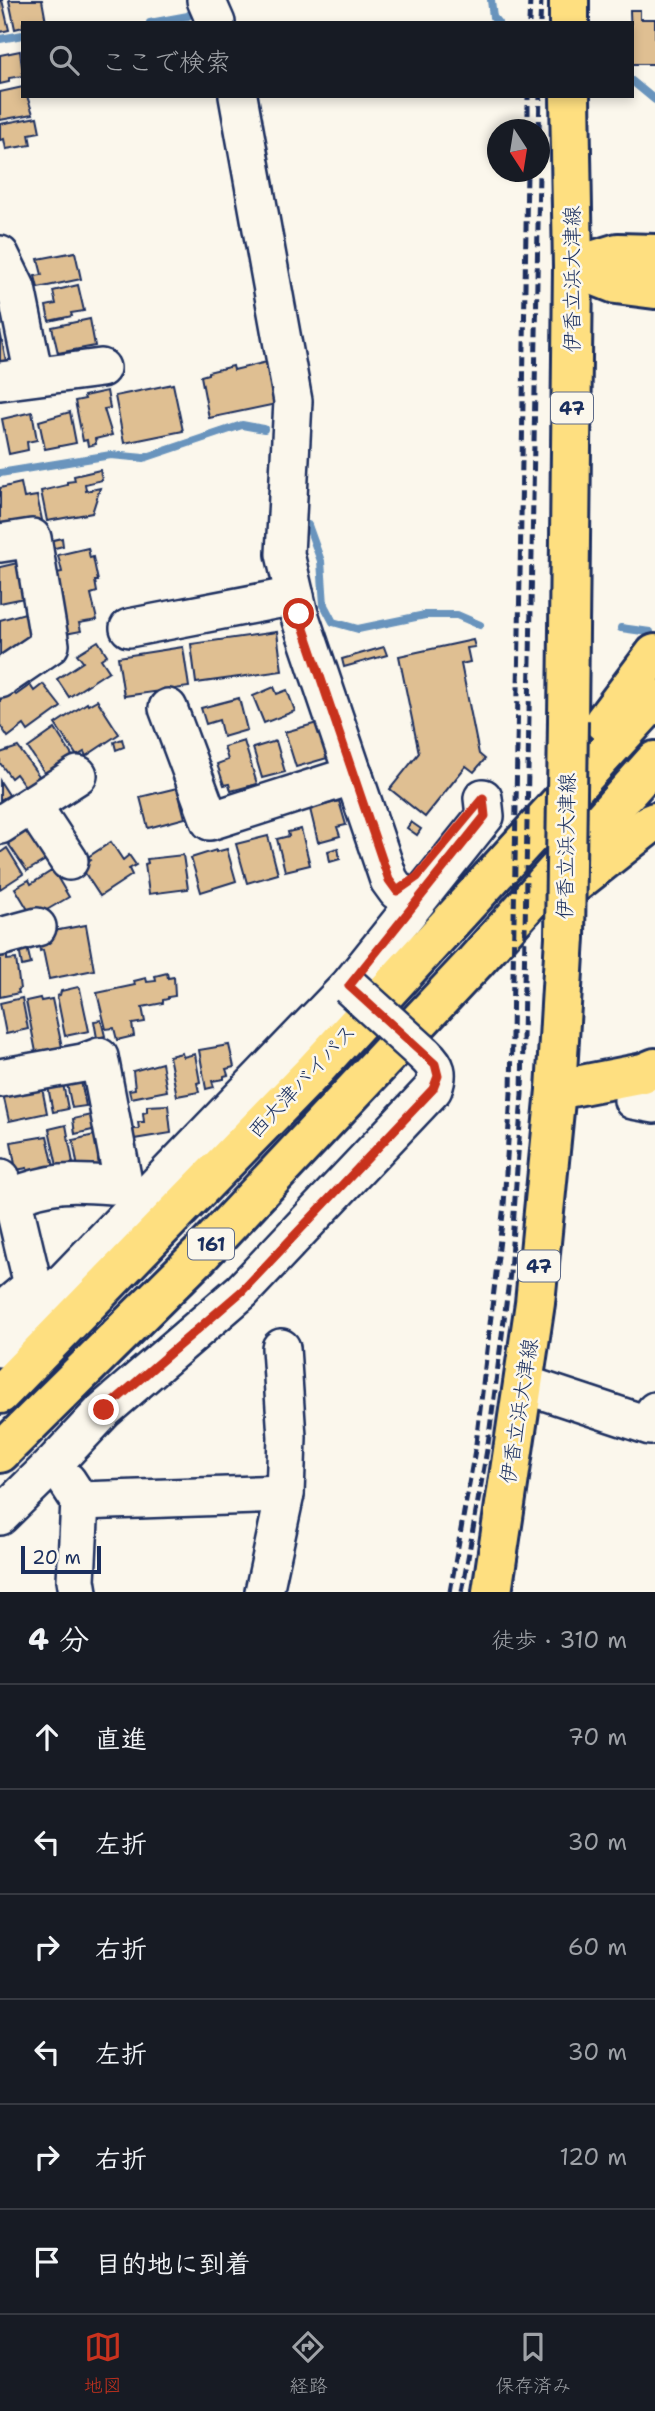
<!DOCTYPE html>
<html lang="ja">
<head>
<meta charset="utf-8">
<style>
  :root { --surface:#171b24; --page:#20242c; --text:#f1f3f6; --muted:#9ea1a6; --line:#363941; --accent:#c8321e }
  body { margin:0; font-family:"Shantell Sans","Klee One",sans-serif; background:var(--page); color:var(--text) }
  .compass { position:absolute; left:487px; top:119px; width:63px; height:63px; border-radius:50%; background:var(--surface); box-shadow:0 4px 10px #0003; rotate:168deg }
  .scale { position:absolute; left:21px; bottom:18px; width:80px; box-sizing:border-box; padding-left:7px; border:4px solid #1b2f5e; border-top:0; font-size:19px; line-height:24px; white-space:nowrap; color:#1b2f5e; -webkit-text-stroke:5px #fbf7ec; paint-order:stroke }
  .stop { position:absolute; width:21px; height:21px; margin:-16px; border:5px solid #c8321e; border-radius:50%; background:#fff }
  .stop.end { background:#c8321e; border-color:#fff; box-shadow:0 2px 7px #0008 }
  .list { margin:0; padding:0; list-style:none }
  h2 { display:flex; justify-content:space-between; align-items:center; height:91px; margin:0; padding:0 28px; font-size:30px }
  h2 small { font-size:23px; font-weight:400; color:var(--muted) }
  .list li { display:grid; grid-template-columns:46px 1fr auto; gap:21px; align-items:center; box-sizing:border-box; height:105px; padding:0 28px; border-top:2px solid var(--line) }
  .list b { display:block; font-size:26px; white-space:nowrap }
  .list em { font-size:23px; font-style:normal; color:var(--muted) }
  .icon { flex:none; width:38px; height:38px; fill:none; stroke:currentColor; stroke-width:2; stroke-linecap:round; stroke-linejoin:round }
  .map { position:relative; flex:none; width:655px; height:1592px; overflow:hidden }
  .search { position:absolute; background:var(--surface); box-shadow:0 4px 10px #0003; left:21px; right:21px; top:21px; height:77px; display:flex; align-items:center; gap:18px; box-sizing:border-box; padding:0 24px; border-radius:0px; color:var(--muted); font-size:26px }
  .sheet { height:721px; background:var(--surface) }
  nav { display:flex; justify-content:space-around; align-items:center; box-sizing:border-box; height:98px; border-top:2px solid var(--line); background:var(--surface); font-size:19px; color:var(--muted) }
  nav a { display:grid; justify-items:center; gap:4px }
  nav .on { color:var(--accent) }
  .map>svg:first-child { display:block }
</style>
</head>
<body>
<div class="map">
<svg width="655" height="1592" viewBox="0 0 655 1592">
  <rect width="100%" height="100%" fill="#fbf7ec"/>
  <filter id="ink" filterUnits="userSpaceOnUse"><feTurbulence type="fractalNoise" baseFrequency=".0143" numOctaves="2"/><feDisplacementMap in="SourceGraphic" scale="14" xChannelSelector="R" yChannelSelector="G"/><feConvolveMatrix kernelMatrix="1 2 1 2 8 2 1 2 1" color-interpolation-filters="sRGB"/></filter>
  <g filter="url(#ink)">
    <g fill="none" stroke-linecap="round" stroke-linejoin="round">
      <g stroke="#6994bd" stroke-width="8">
        <polyline points="491,0 493,17 498,23"/>
        <polyline points="150,23 188,16 197,7"/>
        <polyline points="0,39 23,35"/>
        <polyline points="632,81 655,100"/>
        <polyline points="0,473 111,455 144,458 242,425 264,429"/>
        <polyline points="308,525 321,561 324,605 333,622 358,629 425,615 457,615 480,625"/>
        <polyline points="621,628 650,632"/>
      </g>
    </g>
    <g fill="#dfbf92" stroke="#1b2f5e" stroke-width="2">
      <polygon points="0,0 2,0 9,30 0,32"/>
      <polygon points="9,0 42,0 46,22 23,23 23,27 15,29"/>
      <polygon points="630,10 640,10 640,19 655,19 655,64 632,64"/>
      <polygon points="20,51 23,76 9,78 9,82 0,84 0,55"/>
      <polygon points="23,87 23,96 27,96 33,114 0,120 0,92"/>
      <polygon points="37,117 40,132 29,134 31,145 6,149 4,139 0,140 0,124"/>
      <polygon points="75,252 81,279 38,288 35,276 42,275 38,259"/>
      <polygon points="78,285 84,311 71,313 72,316 49,321 46,306 56,304 53,291"/>
      <polygon points="90,319 95,346 58,353 52,327"/>
      <polygon points="0,331 6,361 0,363"/>
      <polygon points="267,362 276,404 209,418 201,376 208,374 208,372 233,366 234,370"/>
      <polygon points="173,384 183,431 124,443 115,396"/>
      <polygon points="107,391 110,408 104,409 112,435 95,439 96,444 88,446 87,440 83,441 75,401 85,399 84,396"/>
      <polygon points="32,412 37,440 27,442 28,450 9,454 2,419"/>
      <polygon points="70,412 76,443 45,449 39,421"/>
      <polygon points="100,470 102,480 85,484 86,491 100,488 92,513 47,521 41,491 67,485 67,482 75,481 74,476"/>
      <polygon points="21,483 24,498 37,496 42,520 0,529 0,488"/>
      <polygon points="62,538 63,546 51,549 49,541"/>
      <polygon points="88,548 90,558 93,557 98,581 95,581 97,592 91,594 97,620 79,623 81,631 65,634 51,574 62,572 58,555"/>
      <polygon points="22,562 29,597 0,603 0,567"/>
      <polygon points="32,611 39,640 0,662 0,620"/>
      <polygon points="277,632 282,671 196,683 191,644"/>
      <polygon points="473,640 475,647 467,648 470,662 461,664 479,754 485,759 474,772 466,766 425,817 390,789 419,753 399,656"/>
      <polygon points="98,641 107,655 101,659 109,671 69,697 57,679 83,662 77,654"/>
      <polygon points="183,647 189,687 124,696 118,657"/>
      <polygon points="384,647 387,655 344,667 342,659"/>
      <polygon points="43,684 61,707 28,731 24,725 8,737 0,725 0,700 12,691 16,695 30,685 34,691"/>
      <polygon points="274,687 277,694 287,690 295,711 264,723 253,696"/>
      <polygon points="239,698 247,730 223,737 219,720 206,724 201,708"/>
      <polygon points="97,700 119,734 86,756 84,752 77,756 55,724 87,703 88,705"/>
      <polygon points="321,722 325,735 321,736 327,758 296,767 285,732"/>
      <polygon points="55,729 73,757 46,775 28,748"/>
      <polygon points="122,739 124,747 116,750 114,742"/>
      <polygon points="244,741 257,784 231,791 229,784 224,785 217,764 228,760 224,747"/>
      <polygon points="276,741 285,772 262,778 253,748"/>
      <polygon points="18,747 42,780 28,790 16,774 11,778 0,763 0,753"/>
      <polygon points="0,781 9,795 0,800"/>
      <polygon points="177,788 185,818 148,828 140,797"/>
      <polygon points="339,801 346,825 337,827 340,836 318,842 310,809"/>
      <polygon points="30,822 47,859 27,871 5,839"/>
      <polygon points="411,822 421,829 417,835 407,828"/>
      <polygon points="301,829 310,865 285,871 277,839 289,836 288,832"/>
      <polygon points="268,836 278,874 247,883 236,844"/>
      <polygon points="111,842 123,860 129,855 136,865 129,869 132,875 100,896 81,867 91,860 88,857"/>
      <polygon points="7,848 23,874 0,889 0,853"/>
      <polygon points="338,848 340,859 330,862 328,851"/>
      <polygon points="227,849 236,881 201,892 191,858 216,850 216,852"/>
      <polygon points="183,855 188,889 149,894 145,864 148,863 147,859"/>
      <polygon points="53,870 69,897 33,918 15,888 29,880 31,884"/>
      <polygon points="86,925 94,970 49,979 43,950 40,951 38,938 48,932"/>
      <polygon points="27,947 31,964 22,966 19,948"/>
      <polygon points="7,956 7,960 16,959 20,989 18,990 19,993 0,997 0,957"/>
      <polygon points="167,973 168,978 174,977 175,996 168,997 168,999 163,1000 163,1003 142,1007 145,1022 132,1024 134,1036 117,1040 114,1028 106,1029 97,993 135,985 134,981 146,978 147,982 156,981 155,976"/>
      <polygon points="78,987 80,989 89,1031 65,1036 57,996 60,995 61,991"/>
      <polygon points="22,998 28,1029 6,1034 0,1003"/>
      <polygon points="40,998 41,1001 52,999 62,1047 36,1052 26,1001"/>
      <polygon points="101,1020 105,1036 97,1038 94,1021"/>
      <polygon points="229,1045 234,1067 226,1069 228,1075 224,1076 224,1079 212,1081 214,1087 206,1089 199,1050"/>
      <polygon points="182,1053 183,1057 195,1054 200,1082 197,1083 199,1092 177,1096 169,1056"/>
      <polygon points="162,1063 167,1091 131,1098 129,1090 135,1089 133,1071"/>
      <polygon points="80,1076 86,1106 72,1108 66,1079"/>
      <polygon points="62,1079 68,1109 53,1112 47,1082"/>
      <polygon points="41,1083 47,1113 9,1121 3,1094"/>
      <polygon points="168,1105 171,1133 134,1139 133,1129 139,1129 138,1122 144,1122 143,1113 147,1112 147,1106"/>
      <polygon points="98,1110 101,1128 75,1134 73,1119 91,1115 90,1111"/>
      <polygon points="66,1125 73,1163 57,1166 49,1129"/>
      <polygon points="103,1133 107,1157 98,1159 100,1169 94,1170 93,1165 78,1168 73,1140"/>
      <polygon points="47,1136 54,1167 28,1172 27,1168 16,1170 11,1142"/>
    </g>
    <g fill="none" stroke-linecap="round" stroke-linejoin="round">
      <g stroke="#1b2f5e" stroke-width="42">
        <g id="minor">
          <polyline points="206,0 216,23"/>
          <polyline points="238,96 293,401 285,554 299,614 389,880 397,891"/>
          <polyline points="0,255 16,288 34,376"/>
          <polyline points="0,381 101,368"/>
          <polyline points="0,543 32,538 50,645 0,679"/>
          <polyline points="129,628 295,596"/>
          <polyline points="168,708 210,821 354,775"/>
          <polyline points="32,805 69,861"/>
          <polyline points="0,825 78,775"/>
          <polyline points="0,937 37,927"/>
          <path d="M0,1078l83,-15 16,-6 23,120 -10,8c-42,-3 -60,-4 -100,12"/>
          <polyline points="633,1100 655,1104"/>
          <polyline points="1,1178 2,1185 12,1197 33,1285 1,1312"/>
          <polyline points="0,1348 349,986 485,816 483,798"/>
          <polyline points="281,1348 287,1437 285,1494"/>
          <polyline points="523,1384 650,1426 655,1411"/>
          <polyline points="67,1481 80,1501 76,1580 78,1592"/>
          <polyline points="80,1501 285,1494 264,1592"/>
          <path d="M0,1516l55,-54 49,-52 138,-119 191,-202c6,-16 4,-23 -9,-35"/>
        </g>
      </g>
      <g stroke="#1b2f5e" stroke-width="44">
        <g id="major">
          <polyline points="569,0 569,23"/>
          <polyline points="568,721 573,267 570,96"/>
          <polyline points="492,1592 535,1303 556,1090 565,937"/>
        </g>
      </g>
      <g stroke="#1b2f5e" stroke-width="44">
        <g id="highway">
          <polyline points="573,267 616,284 655,289"/>
          <polyline points="573,267 618,253 655,254"/>
          <polyline points="604,722 655,654"/>
          <polyline points="560,895 650,824 655,822"/>
          <polyline points="556,1090 643,1073 655,1068"/>
          <polyline points="0,1394 313,1072 655,699"/>
          <polyline points="0,1453 200,1255 475,962 655,761"/>
        </g>
      </g>
      <use href="#minor" stroke="#fbf7ec" stroke-width="37"/>
      <use href="#major" stroke="#fedf80" stroke-width="38"/>
      <use href="#highway" stroke="#fedf80" stroke-width="38"/>
      <g stroke="#1b2f5e" stroke-width="5" stroke-dasharray="10 5" stroke-linecap="butt">
        <polyline points="529,23 530,0"/>
        <polyline points="540,23 541,0"/>
        <polyline points="528,130 528,96"/>
        <polyline points="539,130 540,96"/>
        <polyline points="450,1592 476,1444 504,1205 511,1093 527,172"/>
        <polyline points="462,1592 488,1444 510,1273 522,1094 539,172"/>
      </g>
      <g stroke="#1b2f5e" stroke-width="42" stroke-linecap="butt">
        <polyline id="minor-bridge" points="349,986 424,1054"/>
      </g>
      <g stroke="#1b2f5e" stroke-width="44" stroke-linecap="butt">
        <polyline id="major-bridge" points="565,937 568,721"/>
      </g>
      <use href="#minor-bridge" stroke="#fbf7ec" stroke-width="37"/>
      <use href="#major-bridge" stroke="#fedf80" stroke-width="38"/>
    </g>
  </g>
  <g fill="none" stroke-linecap="round" stroke-linejoin="round" filter="url(#ink)">
    <polyline stroke="#c8321e" stroke-width="9" points="104,1410 242,1291 433,1089 438,1076 435,1064 349,986 485,816 483,798 417,877 397,891 389,880 299,614"/>
  </g>
  <g text-anchor="middle" dominant-baseline="central" stroke-width="5" stroke-linejoin="round" paint-order="stroke">
    <g fill="#fbf7ec" stroke="#5e6b89" stroke-width="2">
      <rect x="551" y="392.5" width="42" height="31" rx="5"/>
      <rect x="188" y="1228.5" width="46" height="31" rx="5"/>
      <rect x="518" y="1250.5" width="42" height="31" rx="5"/>
    </g>
    <g font-size="19" font-weight="bold" fill="#1b2f5e">
      <text x="572" y="408">47</text>
      <text x="211" y="1244">161</text>
      <text x="539" y="1266">47</text>
    </g>
    <g font-size="21" fill="#1b2f5e" stroke="#fbf7ec">
      <text transform="translate(572 279) rotate(-90)">伊香立浜大津線</text>
      <text transform="translate(566 846) rotate(-89)">伊香立浜大津線</text>
      <text transform="translate(302 1081) rotate(-47)">西大津バイパス</text>
      <text transform="translate(519 1411) rotate(-81)">伊香立浜大津線</text>
    </g>
  </g>
</svg>
<svg class="compass" viewBox="-18 -18 36 36"><path d="M0-13l5 13h-10z" fill="#e53935"/><path d="M0 13l5-13h-10z" fill="#9ea1a6"/></svg>
<div class="scale">20 m</div>
<div class="stop" style="left:299px;top:614px"></div>
<div class="stop end" style="left:104px;top:1410px"></div>
<div class="search"><svg class="icon" aria-label="search" viewBox="0 0 24 24"><circle cx="10" cy="10" r="6"/><path d="M15 15l6 6"/></svg>ここで検索</div>
</div>
<section class="sheet">
<h2>4 分<small>徒歩 · 310 m</small></h2>
<ul class="list">
<li><svg class="icon" aria-label="ahead" viewBox="0 0 24 24"><path d="M12 20V5M6 11l6-6 6 6"/></svg><div><b>直進</b></div><em>70 m</em></li>
<li><svg class="icon" aria-label="left" viewBox="0 0 24 24"><path d="M17 20v-9H6M10 6l-5 5 5 5"/></svg><div><b>左折</b></div><em>30 m</em></li>
<li><svg class="icon" aria-label="right" viewBox="0 0 24 24"><path d="M7 20v-9h11M14 6l5 5-5 5"/></svg><div><b>右折</b></div><em>60 m</em></li>
<li><svg class="icon" aria-label="left" viewBox="0 0 24 24"><path d="M17 20v-9H6M10 6l-5 5 5 5"/></svg><div><b>左折</b></div><em>30 m</em></li>
<li><svg class="icon" aria-label="right" viewBox="0 0 24 24"><path d="M7 20v-9h11M14 6l5 5-5 5"/></svg><div><b>右折</b></div><em>120 m</em></li>
<li><svg class="icon" aria-label="arrive" viewBox="0 0 24 24"><path d="M6 21V4h12l-3 4 3 4H6"/></svg><div><b>目的地に到着</b></div></li>
</ul>
</section>
<nav>
<a class="on"><svg class="icon" aria-label="map" viewBox="0 0 24 24"><path d="M3 6l6-2 6 2 6-2v14l-6 2-6-2-6 2zM9 4v14M15 6v14"/></svg>地図</a>
<a><svg class="icon" aria-label="directions" viewBox="0 0 24 24"><path d="M12 3l9 9-9 9-9-9zM9 14v-3h6M13 9l2 2-2 2"/></svg>経路</a>
<a><svg class="icon" aria-label="saved" viewBox="0 0 24 24"><path d="M7 4h10v16l-5-4-5 4z"/></svg>保存済み</a>
</nav>
</body>
</html>
